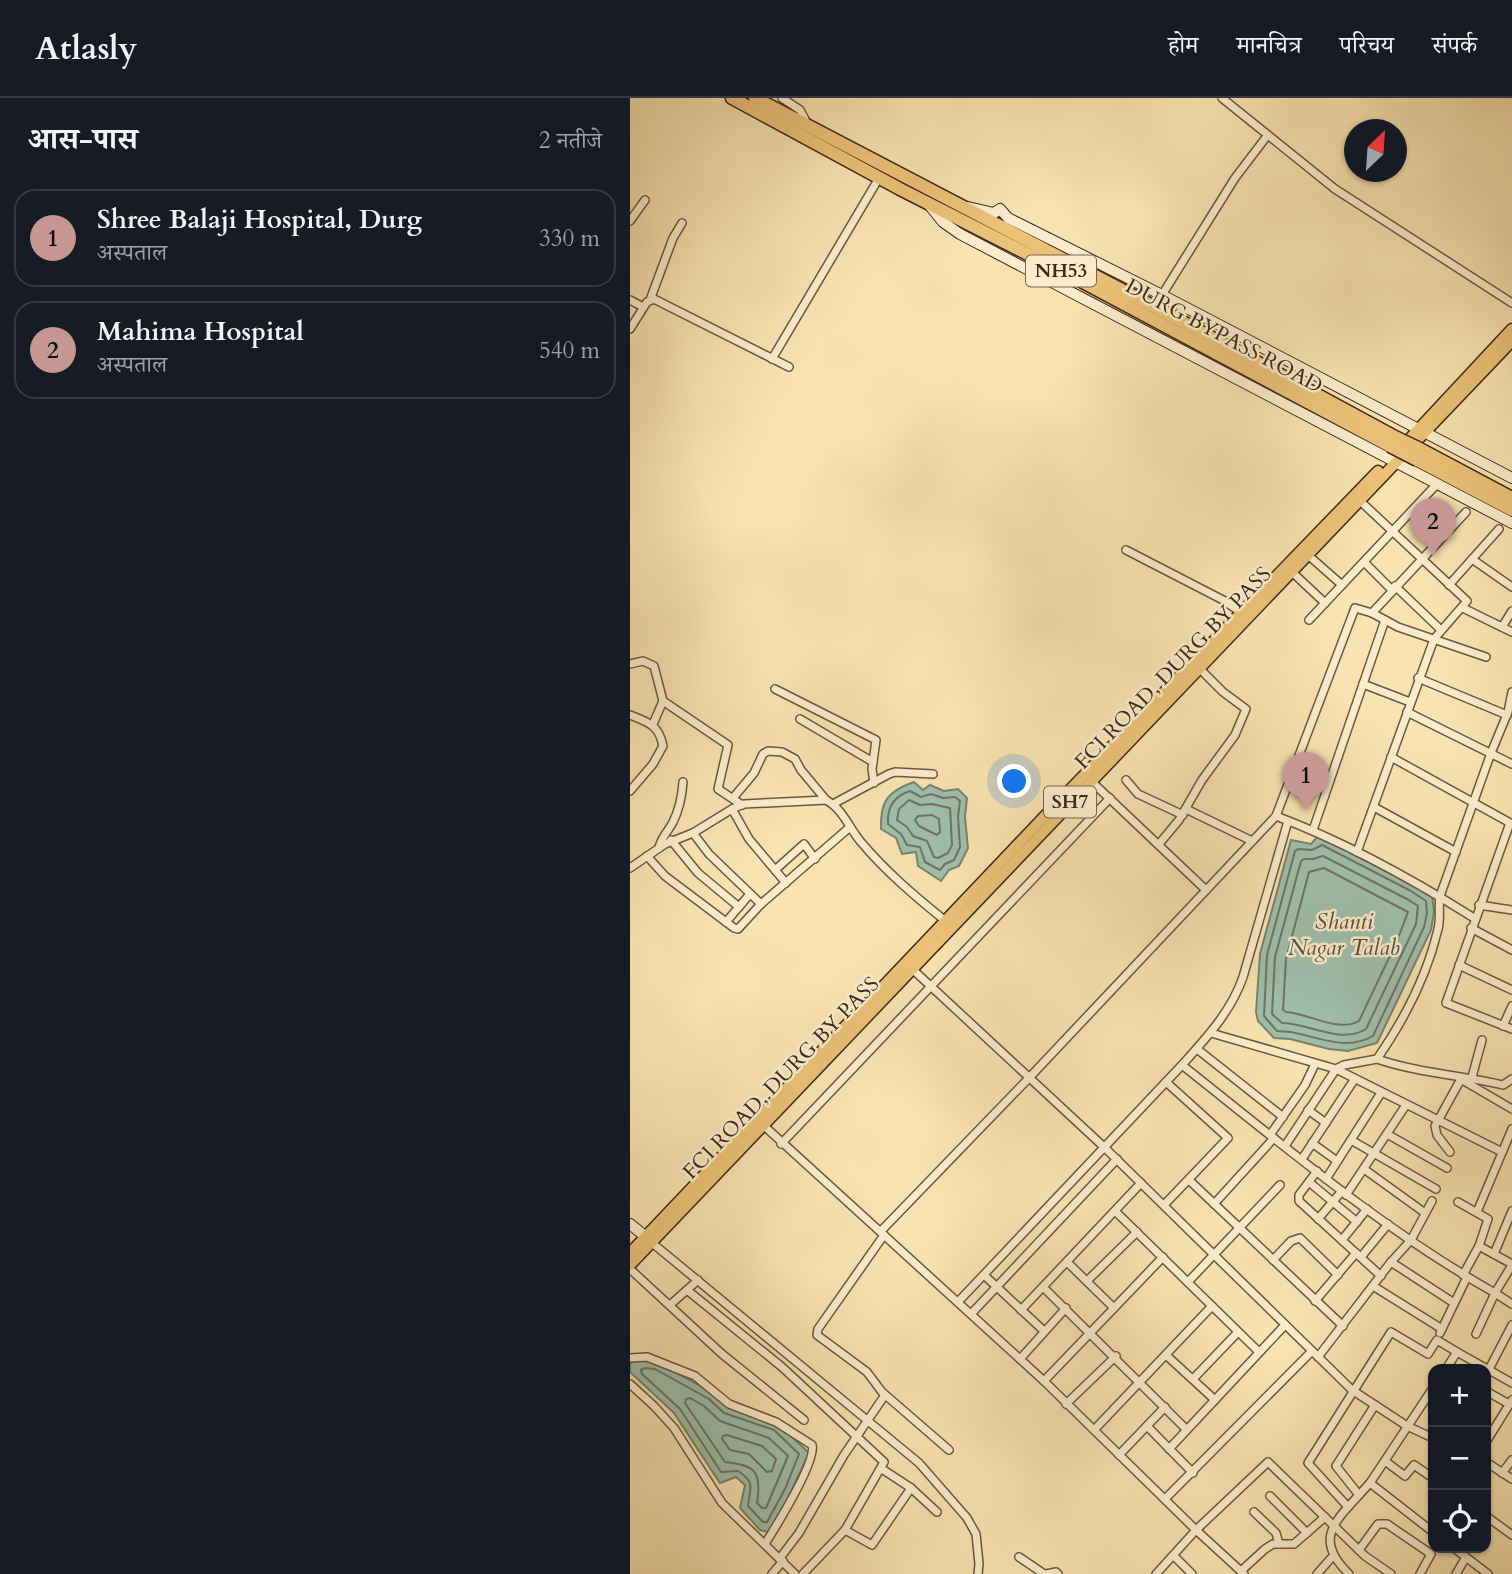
<!DOCTYPE html>
<html lang="hi">
<head>
<meta charset="utf-8">
<style>
  :root { --surface:#171b24; --page:#242831; --text:#f1f3f6; --muted:#9ea1a6; --line:#363941; --accent:#c59692 }
  body { margin:0; font-family:Cardo,"Noto Serif Devanagari",serif; background:var(--page); color:var(--text) }
  .controls { position:absolute; right:21px; bottom:21px; display:grid; overflow:hidden; border-radius:14px; box-shadow:0 2px 5px #0004 }
  .controls button { width:63px; height:63px; display:grid; place-items:center; padding:0; border:0; border-bottom:2px solid var(--line); background:var(--surface); color:var(--text); font:35px sans-serif }
  .compass { position:absolute; left:714px; top:21px; width:63px; height:63px; border-radius:50%; background:var(--surface); box-shadow:0 2px 5px #0004; rotate:25deg }
  .you { position:absolute; left:385px; top:684px; width:24px; height:24px; margin:-18px; border:5px solid #fff; border-radius:50%; background:#1a73e8; box-shadow:0 0 0 10px #1a73e833 }
  .badge { display:grid; place-items:center; width:46px; height:46px; border-radius:50%; background:var(--accent); color:#111; font-size:23px; font-weight:700 }
  .pin { position:absolute; translate:-50% -58px; filter:drop-shadow(0 2px 4px #0008) }
  .pin::after { content:''; position:absolute; top:37px; width:24px; height:21px; background:inherit; clip-path:polygon(0 0,100% 0,50% 100%) }
  .list { margin:0; padding:0; list-style:none }
  h2 { display:flex; justify-content:space-between; align-items:center; height:91px; margin:0; padding:0 28px; font-size:30px }
  h2 small { font-size:23px; font-weight:400; color:var(--muted) }
  .list li { display:grid; grid-template-columns:46px 1fr auto; gap:21px; align-items:center; box-sizing:border-box; height:98px; margin:0 14px 14px; padding:0 14px; border:2px solid var(--line); border-radius:21px }
  .list b { display:block; font-size:26px; white-space:nowrap }
  .list p { margin:0; font-size:23px; white-space:nowrap; color:var(--muted) }
  .list em { font-size:23px; font-style:normal; color:var(--muted) }
  .icon { flex:none; width:38px; height:38px; fill:none; stroke:currentColor; stroke-width:2; stroke-linecap:round; stroke-linejoin:round }
  .map { position:relative; flex:none; width:882px; height:1476px; overflow:hidden }
  header { display:flex; align-items:center; gap:42px; box-sizing:border-box; height:98px; padding:0 35px; background:var(--surface); border-bottom:2px solid var(--line) }
  header strong { font-size:33px }
  nav { display:flex; gap:38px; margin-inline-start:auto; font-size:24px }
  main { display:flex }
  aside { flex:1; background:var(--surface) }
  .map>svg:first-child { display:block }
</style>
</head>
<body>
<header>
<strong>Atlasly</strong>
<nav><a>होम</a><a>मानचित्र</a><a>परिचय</a><a>संपर्क</a></nav>
</header>
<main>
<aside>
<h2>आस-पास<small>2 नतीजे</small></h2>
<ul class="list">
<li><span class="badge">1</span><div><b>Shree Balaji Hospital, Durg</b><p>अस्पताल</p></div><em>330 m</em></li>
<li><span class="badge">2</span><div><b>Mahima Hospital</b><p>अस्पताल</p></div><em>540 m</em></li>
</ul>
</aside>
<div class="map">
<svg width="882" height="1476" viewBox="0 0 882 1476">
  <rect width="100%" height="100%" fill="#f9e4b1"/>
  <filter id="stains"><feTurbulence type="fractalNoise" baseFrequency=".00286" numOctaves="4"/><feColorMatrix values="0 0 0 0 .2 0 0 0 0 .09 0 0 0 0 .02 0 0 0 .5 -.17"/></filter>
  <radialGradient id="worn" r=".72"><stop offset=".6" stop-color="#630" stop-opacity="0"/><stop offset="1" stop-color="#630" stop-opacity=".3"/></radialGradient>
  <g fill="#9ebfac" stroke="#778370" stroke-width="2">
    <path d="M284,684l9,8 7,-5 14,6 14,-2 9,9 -2,19 3,31 -9,18 -10,4 -8,11 -23,-15 -2,-14 -14,2 -6,-16 -15,-9c-1,-28 7,-38 33,-47z"/>
    <polygon points="688,738 802,797 804,814 801,832 747,945 718,953 699,951 660,941 644,940 628,923 626,914 630,856 661,742 681,746"/>
    <polygon points="4,1262 26,1264 84,1295 97,1309 148,1326 179,1355 147,1424 138,1434 130,1432 110,1410 115,1387 106,1379 90,1385 44,1315 0,1274 0,1266"/>
  </g>
  <g fill="none" stroke-linecap="round" stroke-linejoin="round">
    <g stroke="#6e7462" stroke-width="2">
      <path d="M280,693l11,6 10,-3 12,4 12,-1 5,4 -2,16 2,30 -6,13 -9,4 -5,6 -15,-8 -5,-15 -13,-2 -6,-11 -13,-10c-1,-17 6,-28 22,-33z"/>
      <polygon points="279,702 290,707 302,706 320,710 322,747 318,755 308,760 304,759 297,743 283,738 277,729 267,722 269,711"/>
      <polygon points="302,717 309,721 310,734 307,737 289,728 285,722 288,718"/>
      <path d="M692,747l89,46 15,10 1,12 -3,14 -51,109c-26,15 -52,2 -78,-3 -6,-2 -12,-1 -18,-2l-13,-15 3,-61 28,-104 3,-2 14,1z"/>
      <path d="M693,758l84,43 11,7 -2,18 -50,105c-26,16 -57,-6 -84,-6l-10,-9 3,-57 26,-96 3,-2h9z"/>
      <path d="M694,770l84,44 -11,29 -38,80c-21,12 -51,-8 -73,-9l-3,-2 3,-51 23,-87z"/>
      <path d="M15,1270l10,1 54,30 15,14 50,17 25,24 -14,35 -18,33h-4l-15,-16c2,-19 8,-23 -10,-35l-17,1 -41,-63 -38,-35 -1,-4z"/>
      <path d="M60,1300l14,8 16,15 49,17 19,18 -22,52h-4l-5,-5c5,-32 -2,-38 -32,-41l-40,-59 1,-4z"/>
      <polygon points="97,1337 132,1348 146,1361 142,1373 137,1374 119,1356 100,1352 92,1341 93,1338"/>
    </g>
    <g stroke="#6c583e" stroke-width="10">
      <g id="street">
        <polyline points="152,0 170,12 178,27"/>
        <polyline points="592,0 705,91 882,205"/>
        <polyline points="0,123 15,102"/>
        <polyline points="532,197 605,80 637,38"/>
        <polyline points="0,202 13,209"/>
        <polyline points="20,202 43,140 52,125"/>
        <polyline points="0,231 17,204 24,201 159,269"/>
        <polyline points="142,261 249,80"/>
        <polyline points="496,452 593,502 612,515"/>
        <polyline points="678,457 712,487"/>
        <polyline points="842,461 882,489"/>
        <polyline points="734,464 762,492"/>
        <polyline points="662,474 695,505"/>
        <polyline points="819,487 869,431"/>
        <polyline points="765,488 811,532"/>
        <polyline points="833,510 882,534"/>
        <polyline points="742,515 836,414"/>
        <polyline points="679,522 806,387"/>
        <polyline points="872,529 882,513"/>
        <polyline points="0,566 13,563 24,568 33,603 23,626"/>
        <polyline points="788,580 877,617"/>
        <polyline points="733,586 780,604"/>
        <polyline points="145,591 246,642 242,671 244,685"/>
        <polyline points="33,603 98,647 88,691 112,707"/>
        <polyline points="777,614 882,666"/>
        <path d="M0,617c18,7 29,10 33,31l-10,18 -23,27"/>
        <polyline points="170,621 243,664"/>
        <polyline points="761,659 882,726"/>
        <polyline points="496,682 508,696 553,717"/>
        <polyline points="461,683 576,792"/>
        <polyline points="103,700 124,675 133,656 138,653 152,654 165,661 171,672 196,702"/>
        <polyline points="203,706 259,676 265,674 303,676"/>
        <polyline points="744,709 826,754"/>
        <polyline points="102,711 119,741 156,785"/>
        <polyline points="556,711 622,743"/>
        <path d="M646,718c69,26 136,63 198,102"/>
        <polyline points="880,725 816,905 882,931"/>
        <polyline points="683,732 755,522"/>
        <polyline points="63,735 79,756 131,806"/>
        <polyline points="41,742 68,775 109,809"/>
        <polyline points="529,746 549,722 572,682 605,637 616,611 593,594 567,568"/>
        <path d="M29,750c2,-11 9,-16 14,-26 7,-14 9,-26 10,-40"/>
        <polyline points="727,754 804,541 837,503 728,401"/>
        <polyline points="17,758 35,778 104,830 108,831 131,806 220,729"/>
        <path d="M0,770l35,-24 28,-11 39,-24 12,-5 82,-4c17,9 23,28 35,42 25,30 56,56 87,81"/>
        <polyline points="145,772 174,746 185,761"/>
        <polyline points="849,807 882,812"/>
        <polyline points="96,824 120,796"/>
        <polyline points="841,830 882,852"/>
        <polyline points="829,867 882,892"/>
        <polyline points="279,868 474,1049 722,1292 777,1328 803,1340"/>
        <polyline points="873,928 882,908"/>
        <polyline points="581,935 706,971 872,1054"/>
        <polyline points="567,951 653,1019"/>
        <path d="M747,961c41,14 84,16 126,26l9,-6"/>
        <path d="M552,967c101,80 201,165 313,228l17,-28"/>
        <polyline points="842,979 852,942"/>
        <polyline points="829,980 882,1011"/>
        <polyline points="678,1012 696,1025"/>
        <polyline points="131,1025 414,1283 566,1432 614,1476"/>
        <polyline points="757,1036 817,1070"/>
        <polyline points="640,1037 675,987 685,966"/>
        <polyline points="721,1042 806,1091"/>
        <polyline points="682,1045 707,1063"/>
        <polyline points="151,1046 480,700"/>
        <path d="M655,1048l51,-77 8,-4 33,-6c27,-39 50,-83 61,-130 3,-11 0,-22 2,-33l51,-143 17,-41 4,-20"/>
        <polyline points="820,1054 807,1037 805,1028 831,981"/>
        <polyline points="672,1061 724,982"/>
        <polyline points="734,1071 795,1115"/>
        <polyline points="687,1073 669,1097 669,1103 751,1178"/>
        <polyline points="696,1081 751,995"/>
        <polyline points="559,1082 713,1228"/>
        <polyline points="679,1084 727,1124"/>
        <polyline points="716,1097 776,1007"/>
        <polyline points="828,1104 858,1121 849,1148"/>
        <polyline points="584,1106 644,1040"/>
        <polyline points="534,1107 598,1040 536,984"/>
        <polyline points="485,1113 629,1254"/>
        <polyline points="847,1114 882,1031"/>
        <polyline points="688,1121 712,1093"/>
        <polyline points="251,1133 398,981 646,718 725,510 742,515 768,529 856,559"/>
        <polyline points="254,1137 188,1231 187,1237 237,1274 252,1294 319,1352"/>
        <polyline points="712,1142 737,1111"/>
        <polyline points="21,1144 289,1365 337,1420 346,1436 349,1466 348,1476"/>
        <polyline points="864,1156 882,1113"/>
        <polyline points="731,1159 758,1126"/>
        <polyline points="643,1162 661,1143 670,1140 708,1177"/>
        <polyline points="437,1164 484,1210"/>
        <polyline points="761,1164 824,1205"/>
        <polyline points="0,1171 92,1256 174,1322"/>
        <polyline points="354,1177 414,1233"/>
        <polyline points="833,1177 849,1148 882,1166"/>
        <polyline points="457,1183 507,1134"/>
        <polyline points="558,1184 650,1087"/>
        <polyline points="743,1188 812,1231"/>
        <polyline points="414,1190 556,1331"/>
        <polyline points="57,1192 152,1269 254,1364 215,1432 173,1476"/>
        <polyline points="685,1203 726,1155"/>
        <path d="M328,1204l224,-237c24,-27 49,-53 61,-88l45,-156"/>
        <polyline points="40,1207 68,1182"/>
        <polyline points="391,1212 511,1085"/>
        <polyline points="341,1216 487,1061"/>
        <polyline points="810,1235 837,1179"/>
        <polyline points="846,1236 865,1195 882,1206"/>
        <polyline points="536,1257 585,1302"/>
        <polyline points="688,1259 761,1164 781,1142 802,1103"/>
        <path d="M0,1260l17,-1 48,19 34,28 47,18 36,23c5,16 -37,83 -47,99"/>
        <polyline points="390,1261 436,1210"/>
        <polyline points="816,1271 827,1254 882,1285"/>
        <polyline points="856,1277 882,1227"/>
        <polyline points="563,1281 608,1234"/>
        <polyline points="414,1283 533,1159"/>
        <polyline points="0,1286 24,1308 44,1330 92,1405 165,1476"/>
        <polyline points="803,1290 740,1385 803,1434"/>
        <polyline points="856,1293 879,1306"/>
        <polyline points="436,1306 486,1258"/>
        <polyline points="517,1328 563,1375"/>
        <polyline points="464,1332 582,1208"/>
        <polyline points="856,1344 882,1302"/>
        <polyline points="539,1351 655,1227"/>
        <polyline points="489,1357 535,1309"/>
        <polyline points="755,1363 775,1378 784,1367 803,1380"/>
        <polyline points="856,1364 882,1381"/>
        <polyline points="252,1371 281,1390 307,1414"/>
        <polyline points="872,1375 882,1362"/>
        <polyline points="740,1385 729,1397 706,1368 745,1307"/>
        <polyline points="640,1398 677,1435"/>
        <polyline points="535,1401 682,1253"/>
        <polyline points="718,1409 678,1365 761,1234 798,1256 807,1242 827,1254"/>
        <polyline points="624,1414 646,1435 649,1446"/>
        <polyline points="856,1418 882,1437"/>
        <polyline points="215,1432 242,1447 281,1390"/>
        <polyline points="824,1450 858,1476"/>
        <polyline points="729,1452 748,1426 757,1426 801,1456 790,1476"/>
        <polyline points="544,1458 562,1476"/>
        <polyline points="389,1459 414,1476"/>
        <polyline points="150,1460 169,1435 214,1357 255,1297"/>
        <polyline points="611,1473 635,1451 643,1446 664,1446 695,1419"/>
        <polyline points="142,1476 153,1463"/>
        <polyline points="416,1476 426,1474 428,1476"/>
        <polyline points="526,1476 566,1432 638,1364 735,1458 761,1476"/>
        <polyline points="687,1476 703,1458"/>
        <path d="M719,1476c-34,-33 -17,-50 10,-79"/>
        <polyline points="826,1476 836,1459"/>
      </g>
    </g>
    <g stroke="#3d2917" stroke-width="12">
      <g id="secondary">
        <path d="M300,108l13,16 17,12c185,95 368,193 552,289"/>
        <polyline points="338,109 364,115 370,111 378,120 532,197 882,380"/>
        <polyline points="0,1126 21,1143"/>
      </g>
    </g>
    <g stroke="#3d2917" stroke-width="13">
      <g id="primary">
        <polyline points="772,349 882,231"/>
        <polyline points="0,1155 431,701 748,373"/>
        <polyline points="0,1167 882,243"/>
      </g>
    </g>
    <g stroke="#3d2917" stroke-width="15">
      <g id="highway">
        <polyline points="102,0 270,91 451,183 760,348"/>
        <polyline points="125,0 536,215 767,340"/>
        <polyline points="790,351 882,400"/>
        <polyline points="787,362 882,412"/>
      </g>
    </g>
    <use href="#street" stroke="#fbedcc" stroke-width="7"/>
    <use href="#secondary" stroke="#fbedcc" stroke-width="10"/>
    <use href="#primary" stroke="#ecc278" stroke-width="10"/>
    <use href="#highway" stroke="#ecc278" stroke-width="12"/>
    <g stroke="#3d2917" stroke-width="15" stroke-linecap="butt">
      <g id="highway-bridge">
        <polyline points="767,340 790,351"/>
        <polyline points="760,348 787,362"/>
      </g>
    </g>
    <use href="#highway-bridge" stroke="#ecc278" stroke-width="12"/>
  </g>
  <g text-anchor="middle" dominant-baseline="central" stroke-width="5" stroke-linejoin="round" paint-order="stroke">
    <g fill="#fbedcc" stroke="#76644d" stroke-width="2">
      <rect x="396" y="157.5" width="70" height="31" rx="5"/>
      <rect x="414" y="688.5" width="52" height="31" rx="5"/>
    </g>
    <g font-size="19" font-weight="bold" fill="#3d2917">
      <text x="431" y="173">NH53</text>
      <text x="440" y="704">SH7</text>
    </g>
    <g font-size="21" fill="#3d2917" stroke="#fbedcc">
      <text transform="translate(594 238) rotate(28)">DURG BYPASS ROAD</text>
      <text transform="translate(543 570) rotate(-46)">FCI ROAD, DURG BY PASS</text>
      <text transform="translate(151 980) rotate(-46)">FCI ROAD, DURG BY PASS</text>
    </g>
    <g font-size="23" font-style="italic" fill="#554e3c" stroke="#fbedcc">
      <text x="714" y="823">Shanti<tspan x="714" dy="26">Nagar Talab</tspan></text>
    </g>
  </g>
  <rect width="100%" height="100%" filter="url(#stains)"/>
  <rect width="100%" height="100%" fill="url(#worn)"/>
</svg>
<div class="controls">
<button>+</button>
<button>−</button>
<button><svg class="icon" aria-label="locate" viewBox="0 0 24 24"><circle cx="12" cy="12" r="6"/><path d="M12 2v4M12 18v4M2 12h4M18 12h4"/></svg></button>
</div>
<svg class="compass" viewBox="-18 -18 36 36"><path d="M0-13l5 13h-10z" fill="#e53935"/><path d="M0 13l5-13h-10z" fill="#9ea1a6"/></svg>
<div class="you"></div>
<div class="pin badge" style="left:676px;top:712px">1</div>
<div class="pin badge" style="left:803px;top:458px">2</div>
</div>
</main>
</body>
</html>
